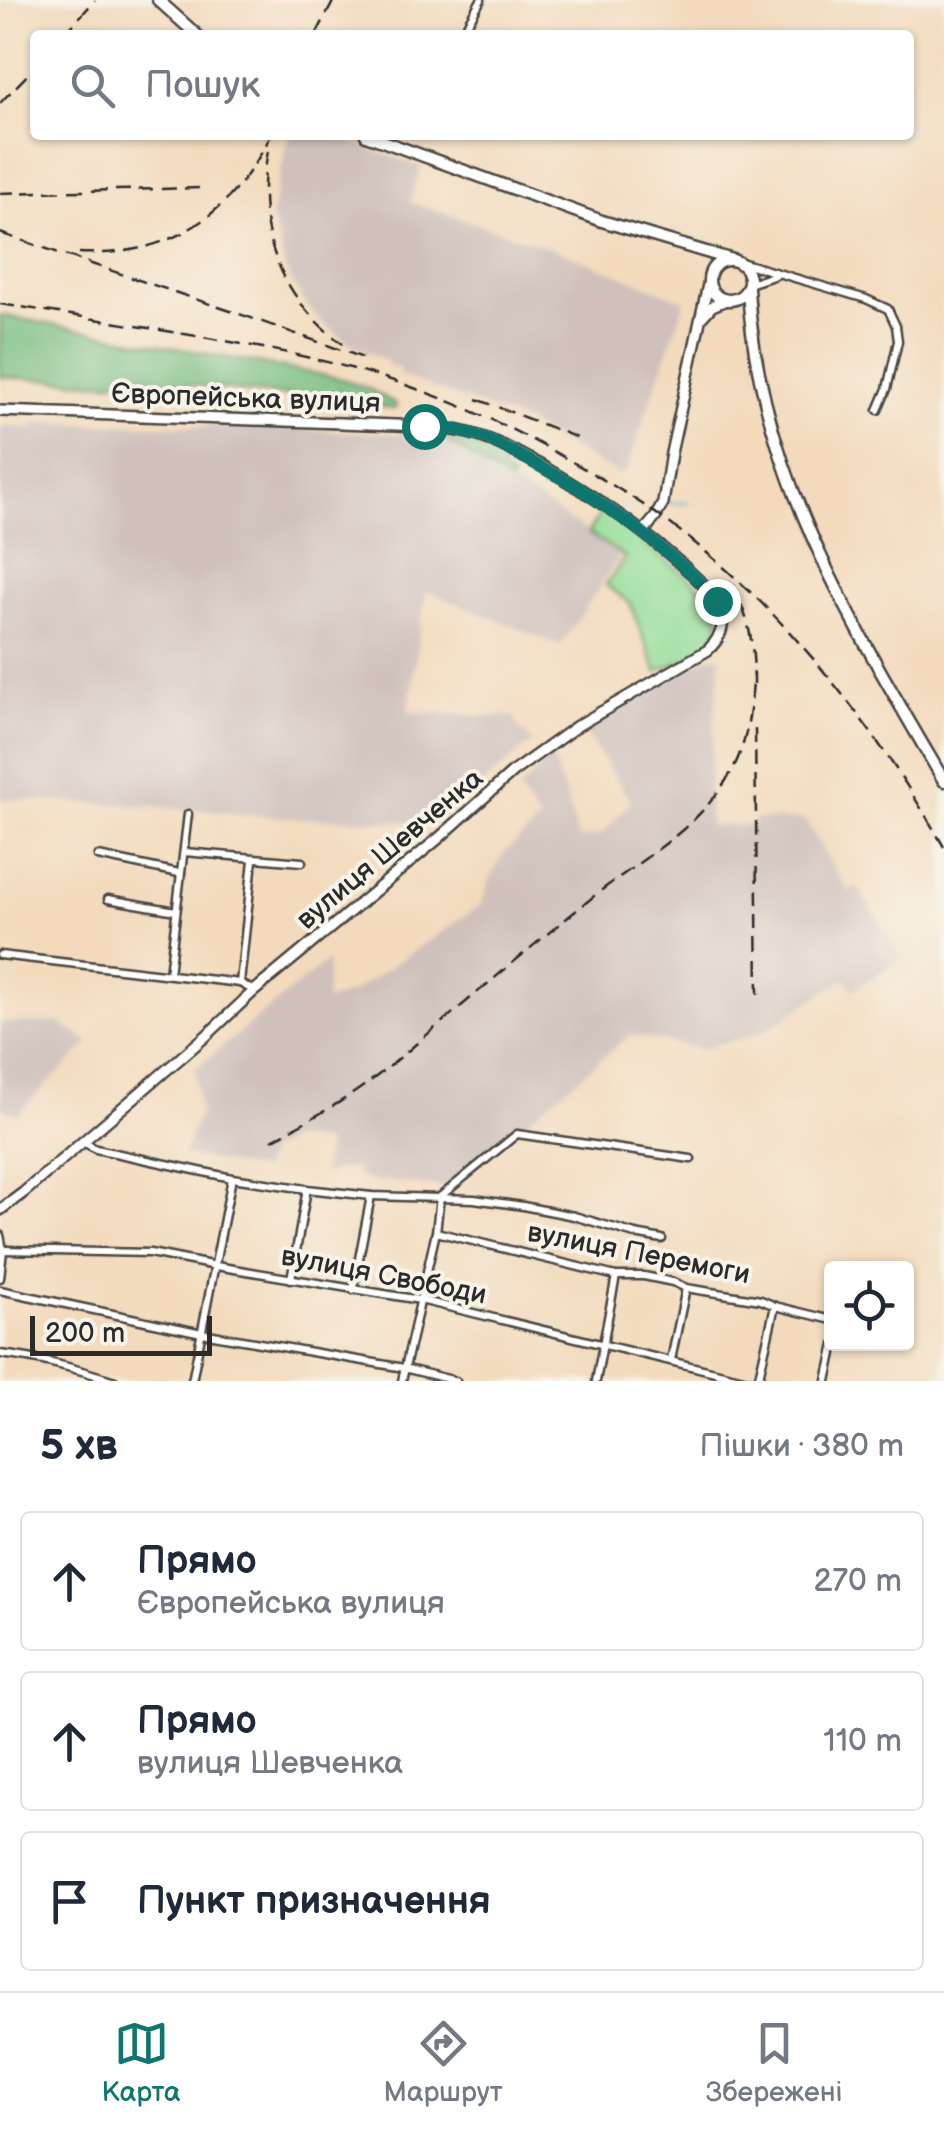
<!DOCTYPE html>
<html lang="uk">
<head>
<meta charset="utf-8">
<style>
  :root { --surface:#fff; --page:#f6f6f7; --text:#1f2937; --muted:#747a83; --line:#e0e1e3; --accent:#0f766e }
  body { margin:0; font-family:"Balsamiq Sans",sans-serif; background:var(--page); color:var(--text) }
  .controls { position:absolute; right:30px; bottom:30px; display:grid; overflow:hidden; border-radius:10px; box-shadow:0 2px 8px #0004 }
  .controls button { width:90px; height:90px; display:grid; place-items:center; padding:0; border:0; border-bottom:2px solid var(--line); background:var(--surface); color:var(--text); font:50px sans-serif }
  .scale { position:absolute; left:30px; bottom:25px; width:182px; box-sizing:border-box; padding-left:10px; border:5px solid #2b2b2b; border-top:0; font-size:28px; line-height:35px; white-space:nowrap; color:#2b2b2b; -webkit-text-stroke:8px #f7f3e8; paint-order:stroke }
  .stop { position:absolute; width:30px; height:30px; margin:-22px; border:8px solid #0f766e; border-radius:50%; background:#fff }
  .stop.end { background:#0f766e; border-color:#fff; box-shadow:0 2px 10px #0008 }
  .list { margin:0; padding:0; list-style:none }
  h2 { display:flex; justify-content:space-between; align-items:center; height:130px; margin:0; padding:0 40px; font-size:42px }
  h2 small { font-size:32px; font-weight:400; color:var(--muted) }
  .list li { display:grid; grid-template-columns:65px 1fr auto; gap:30px; align-items:center; box-sizing:border-box; height:140px; margin:0 20px 20px; padding:0 20px; border:2px solid var(--line); border-radius:10px }
  .list b { display:block; font-size:38px; white-space:nowrap }
  .list p { margin:0; font-size:32px; white-space:nowrap; color:var(--muted) }
  .list em { font-size:32px; font-style:normal; color:var(--muted) }
  .icon { flex:none; width:55px; height:55px; fill:none; stroke:currentColor; stroke-width:2; stroke-linecap:round; stroke-linejoin:round }
  .map { position:relative; flex:none; width:944px; height:1381px; overflow:hidden }
  .search { position:absolute; background:var(--surface); box-shadow:0 2px 8px #0004; left:30px; right:30px; top:30px; height:110px; display:flex; align-items:center; gap:25px; box-sizing:border-box; padding:0 35px; border-radius:10px; color:var(--muted); font-size:38px }
  .sheet { height:610px; background:var(--surface) }
  nav { display:flex; justify-content:space-around; align-items:center; box-sizing:border-box; height:140px; border-top:2px solid var(--line); background:var(--surface); font-size:28px; color:var(--muted) }
  nav a { display:grid; justify-items:center; gap:5px }
  nav .on { color:var(--accent) }
  .map>svg:first-child { display:block }
  .industrial { fill:#cfc0bb }
  .green { fill:#95de99; stroke:#608462; stroke-width:2.5 }
  .forest { fill:#78bd81; stroke:#527456; stroke-width:2.5 }
  .lines { fill:none; stroke-linecap:round; stroke-linejoin:round }
  .stream { stroke:#5bacd5; stroke-width:2.5 }
  .minor-casing { stroke:#494541; stroke-width:11 }
  .secondary-casing { stroke:#494541; stroke-width:14 }
  .trunk-casing { stroke:#494541; stroke-width:15 }
  .minor { stroke:#fff; stroke-width:6 }
  .secondary { stroke:#fff; stroke-width:9 }
  .trunk { stroke:#fff; stroke-width:10 }
  .rail { stroke:#2b2b2b; stroke-width:2.5; stroke-dasharray:15 8; stroke-linecap:butt }
  .route { stroke:#0f766e; stroke-width:12 }
  .labels { text-anchor:middle; stroke-width:8; stroke-linejoin:round; paint-order:stroke }
  .street-label { font-size:28px; fill:#2b2b2b; stroke:#f7f3e8 }
</style>
</head>
<body>
<div class="map">
<svg width="944" height="1381" viewBox="0 0 944 1381">
  <rect width="100%" height="100%" fill="#f7f3e8"/>
  <filter id="ink" filterUnits="userSpaceOnUse"><feTurbulence type="fractalNoise" baseFrequency=".01" numOctaves="2"/><feDisplacementMap in="SourceGraphic" scale="20" xChannelSelector="R" yChannelSelector="G"/><feConvolveMatrix kernelMatrix="1 2 1 2 8 2 1 2 1" color-interpolation-filters="sRGB"/></filter>
  <filter id="wash" filterUnits="userSpaceOnUse"><feTurbulence type="fractalNoise" baseFrequency=".0048" numOctaves="4" result="noise"/><feDisplacementMap in="SourceGraphic" scale="40" xChannelSelector="R" yChannelSelector="G"/><feGaussianBlur stdDeviation="2.25" result="paint"/><feColorMatrix in="noise" values="0 0 0 0 0 0 0 0 0 0 0 0 0 0 0 0 0 1.4 0 .05"/><feComposite in="paint" operator="in"/></filter>
  <g filter="url(#wash)">
    <rect width="100%" height="100%" fill="#f3dabc"/>
    <!-- industrial -->
    <g class="industrial">
      <path d="M289,135h42l90,32 -11,35 147,48 128,51 -59,171h-3l-3,3 -93,-52 -128,-48 2,-5 -14,-6 1,-3 -36,-16 -31,-23 -20,-25 -16,-29 -14,-54z"/>
      <path d="M33,423l220,4 179,9 14,4 175,114 -60,92 -135,-55 -18,121 107,5 1,7 16,18 -96,81 -158,-6 -129,-11 -149,-7v-373l32,2z"/>
      <path d="M711,656l10,1 -12,131 1,38 43,-1 1,-6 51,1 43,71 9,-5 45,72 -49,32 -8,-11 -81,52 -11,4 -52,14 -71,-14 -184,153 -64,-8 -1,3 -24,-6v-8h-13l-22,5 5,-30 -10,-3 -23,-2 -25,11 -6,20 -80,-15 17,-44 -6,-41 134,-110 -2,41 27,-9 128,-87 9,-26 13,-25 37,-33 -21,-30 33,-36 27,84 23,-5 29,-32 -46,-70 97,-61z"/>
      <path d="M58,1022l32,20 -73,72 -17,-7v-84z"/>
    </g>
    <!-- green -->
    <path class="green" d="M605,511c17,13 33,26 49,40 20,16 78,51 63,83 -10,19 -42,29 -60,38l-27,-69 -24,-18 19,-28 -37,-24 13,-21z"/>
    <!-- forest -->
    <g class="forest">
      <path d="M0,315l343,64 26,10 27,15v3l-3,2 -36,-8 -113,-9 -108,-15 -30,6 -106,-6z"/>
      <path d="M449,434l38,9 22,11 1,3 -9,13 12,8 -3,5 -64,-43v-5z"/>
    </g>
    <g class="lines">
      <!-- stream -->
      <path class="stream" d="M665,503h24"/>
    </g>
  </g>
  <g filter="url(#ink)">
    <g class="lines">
      <!-- minor casing -->
      <g class="minor-casing">
        <g id="minor">
          <path d="M461,35l20,-35"/>
          <path d="M737,261l129,38 22,10 8,17 2,15 -11,48 -9,21"/>
          <path d="M749,284l27,-9"/>
          <path d="M184,852l118,10"/>
          <path d="M98,856l81,17"/>
          <path d="M108,899l68,12"/>
          <path d="M0,955l240,28 14,8"/>
          <path d="M169,974l19,-160"/>
          <path d="M240,983l13,-123"/>
          <path d="M83,1142l13,7 136,29 75,11 64,7 103,3 49,7 51,10 61,18 27,5"/>
          <path d="M441,1196l76,-62 174,25"/>
          <path d="M436,1232l180,44h28l29,6 13,6 75,12 14,6 57,14"/>
          <path d="M0,1235l3,15 -3,28"/>
          <path d="M3,1250l147,3 66,13 204,34 332,81"/>
          <path d="M291,1279l16,-90"/>
          <path d="M0,1290l202,43 202,35 52,13"/>
          <path d="M353,1290l18,-94"/>
          <path d="M0,1354c39,4 77,15 115,27"/>
          <path d="M671,1360l15,-72"/>
          <path d="M192,1381l40,-203"/>
          <path d="M402,1381l34,-149 4,-35"/>
          <path d="M596,1381l20,-105"/>
          <path d="M758,1381l17,-75"/>
          <path d="M827,1381l8,-37"/>
        </g>
      </g>
      <!-- secondary casing -->
      <g class="secondary-casing">
        <g id="secondary">
          <path d="M702,317l10,-11 14,-6"/>
          <path d="M0,411l396,14c26,1 52,2 76,9 25,7 47,20 70,32 60,34 116,74 165,122 18,23 23,41 1,62l-131,76 -63,45 -75,67 -185,153 -48,45 -183,157 -23,17"/>
          <path d="M643,532l12,-14 8,-15 8,-50 38,-173"/>
        </g>
      </g>
      <!-- trunk casing -->
      <g class="trunk-casing">
        <g id="trunk">
          <path d="M158,0l39,35"/>
          <path d="M366,135l236,86 131,39"/>
          <circle cx="729" cy="280" r="20"/>
          <path d="M748,288c9,182 107,340 196,493"/>
        </g>
      </g>
      <!-- minor -->
      <use href="#minor" class="minor"/>
      <!-- secondary -->
      <use href="#secondary" class="secondary"/>
      <!-- trunk -->
      <use href="#trunk" class="trunk"/>
      <!-- rail -->
      <g class="rail">
        <path d="M64,35l31,-35"/>
        <path d="M316,35l18,-35"/>
        <path d="M0,103l35,-36"/>
        <path d="M268,151c-15,76 12,148 75,193"/>
        <path d="M0,193l199,-5"/>
        <path d="M0,233l257,87 112,40"/>
        <path d="M79,253c93,4 151,-37 192,-118"/>
        <path d="M0,304c50,7 99,16 149,24 77,13 154,25 229,48 65,20 128,48 187,82 33,18 65,37 96,59 119,86 211,204 283,330"/>
        <path d="M477,399l106,41"/>
        <path d="M731,584c19,32 23,63 23,100"/>
        <path d="M755,729l3,265"/>
        <path d="M272,1140c28,-16 59,-31 86,-50 29,-20 55,-44 83,-67 49,-41 97,-82 147,-122 47,-39 103,-66 137,-119 23,-33 25,-70 29,-109"/>
      </g>
    </g>
  </g>
  <g class="lines" filter="url(#ink)">
    <!-- route -->
    <path class="route" d="M424,426l33,4 32,9 87,47 66,46 50,42 25,27"/>
  </g>
  <g class="labels">
    <!-- street labels -->
    <g class="street-label">
      <text transform="translate(246 397) rotate(2)" y="10">Європейська вулиця</text>
      <text transform="translate(389 848) rotate(-40)" y="10">вулиця Шевченка</text>
      <text transform="translate(639 1252) rotate(11)" y="10">вулиця Перемоги</text>
      <text transform="translate(384 1274) rotate(11)" y="10">вулиця Свободи</text>
    </g>
  </g>
</svg>
<div class="controls">
<button><svg class="icon" aria-label="locate" viewBox="0 0 24 24"><circle cx="12" cy="12" r="6"/><path d="M12 2v4M12 18v4M2 12h4M18 12h4"/></svg></button>
</div>
<div class="scale">200 m</div>
<div class="stop" style="left:424px;top:426px"></div>
<div class="stop end" style="left:717px;top:601px"></div>
<div class="search"><svg class="icon" aria-label="search" viewBox="0 0 24 24"><circle cx="10" cy="10" r="6"/><path d="M15 15l6 6"/></svg>Пошук</div>
</div>
<section class="sheet">
<h2>5 хв<small>Пішки · 380 m</small></h2>
<ul class="list">
<li><svg class="icon" aria-label="ahead" viewBox="0 0 24 24"><path d="M12 20V5M6 11l6-6 6 6"/></svg><div><b>Прямо</b><p>Європейська вулиця</p></div><em>270 m</em></li>
<li><svg class="icon" aria-label="ahead" viewBox="0 0 24 24"><path d="M12 20V5M6 11l6-6 6 6"/></svg><div><b>Прямо</b><p>вулиця Шевченка</p></div><em>110 m</em></li>
<li><svg class="icon" aria-label="arrive" viewBox="0 0 24 24"><path d="M6 21V4h12l-3 4 3 4H6"/></svg><div><b>Пункт призначення</b></div></li>
</ul>
</section>
<nav>
<a class="on"><svg class="icon" aria-label="map" viewBox="0 0 24 24"><path d="M3 6l6-2 6 2 6-2v14l-6 2-6-2-6 2zM9 4v14M15 6v14"/></svg>Карта</a>
<a><svg class="icon" aria-label="directions" viewBox="0 0 24 24"><path d="M12 3l9 9-9 9-9-9zM9 14v-3h6M13 9l2 2-2 2"/></svg>Маршрут</a>
<a><svg class="icon" aria-label="saved" viewBox="0 0 24 24"><path d="M7 4h10v16l-5-4-5 4z"/></svg>Збережені</a>
</nav>
</body>
</html>
